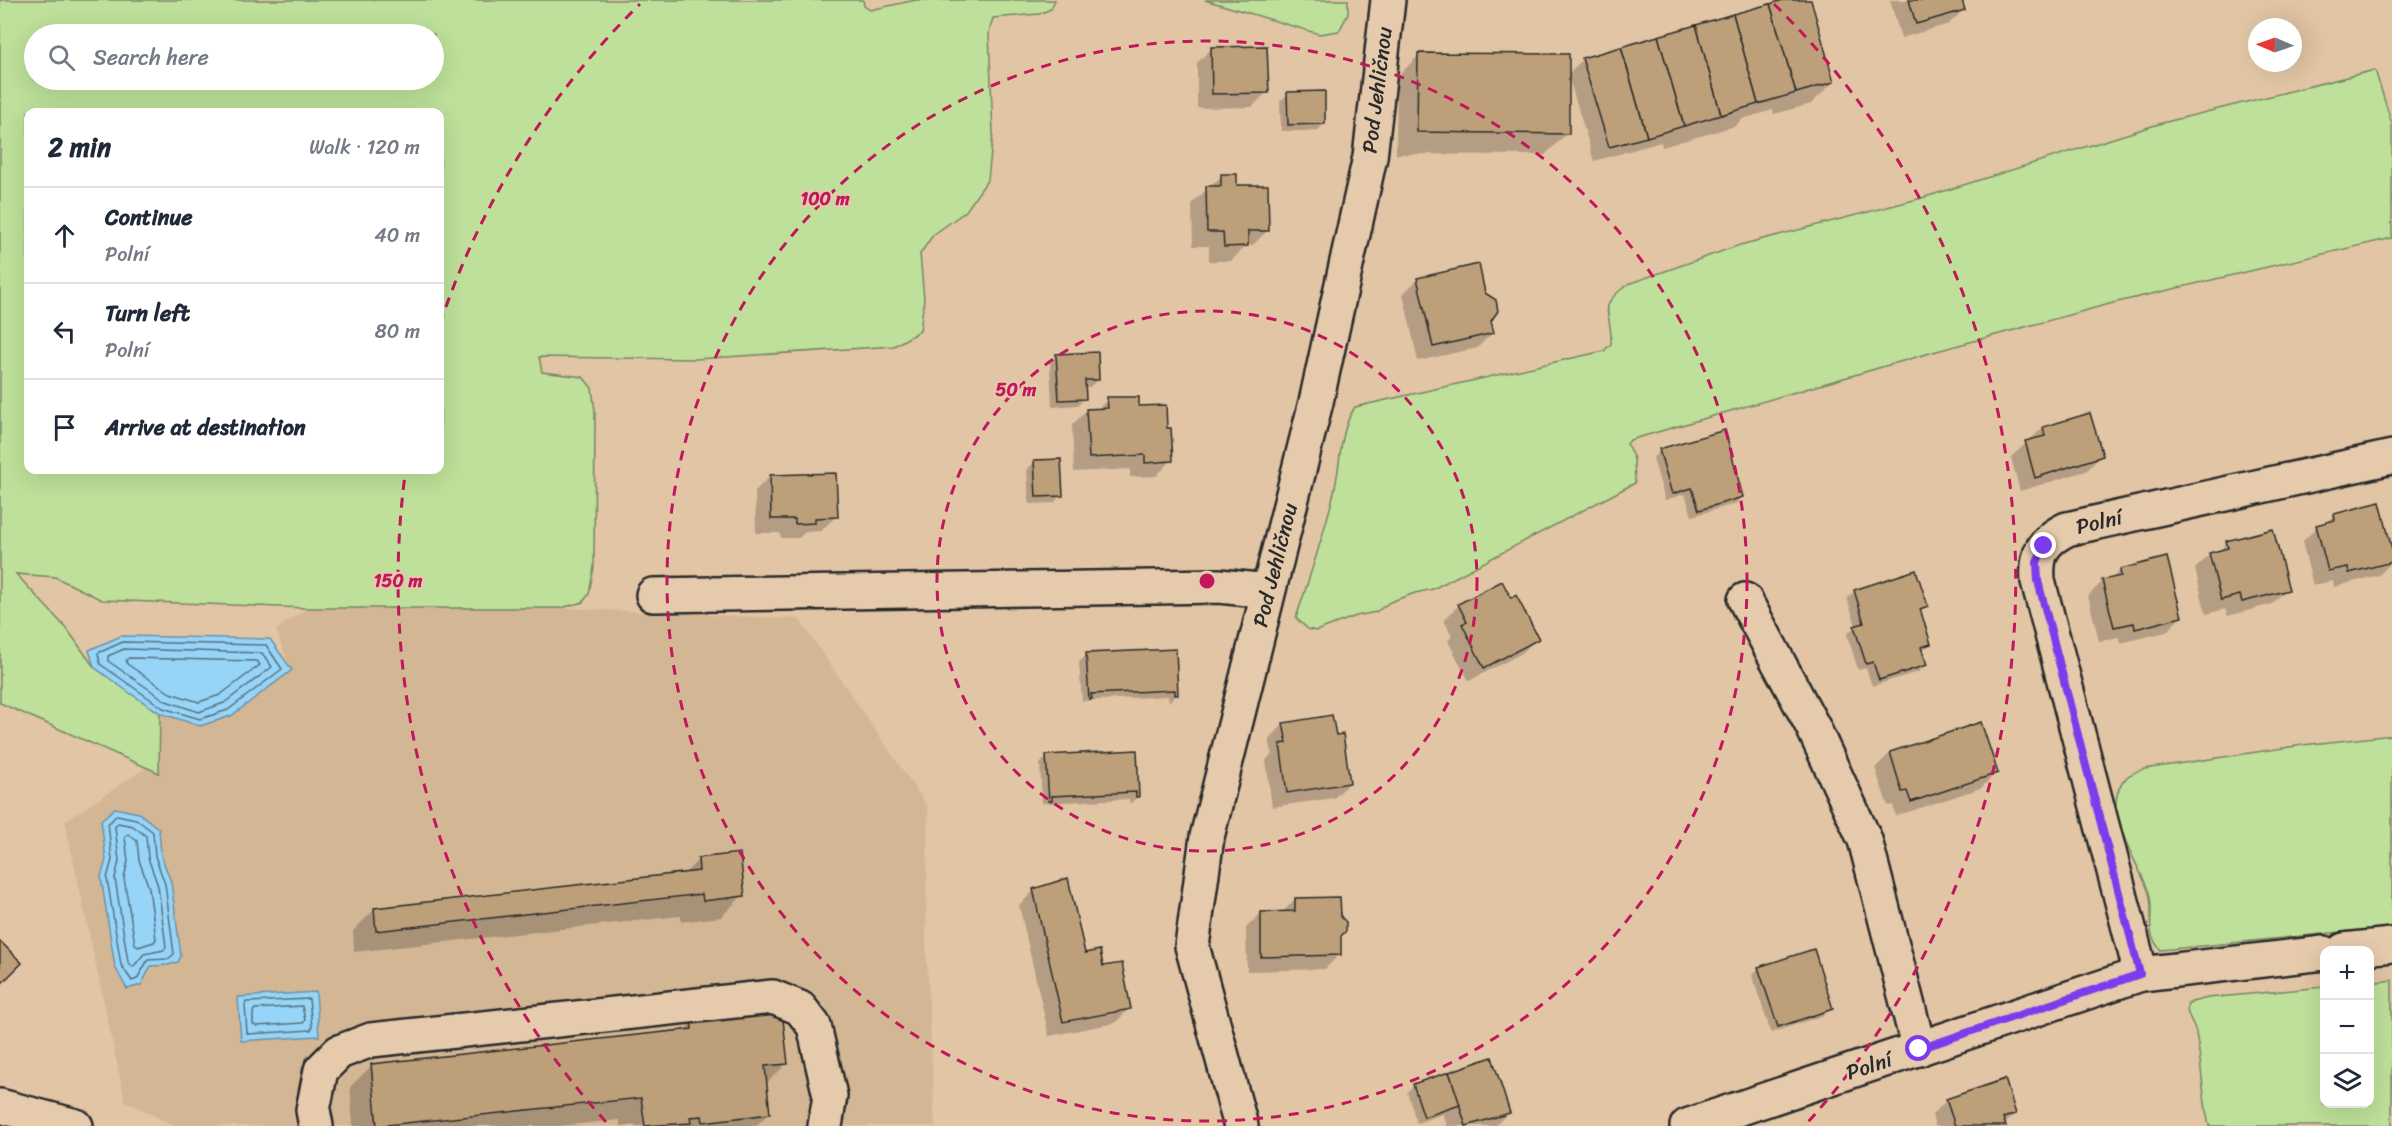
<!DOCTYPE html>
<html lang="en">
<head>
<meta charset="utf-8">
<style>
  :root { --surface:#fff; --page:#f6f6f7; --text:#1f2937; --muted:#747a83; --line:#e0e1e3 }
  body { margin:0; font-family:Sriracha,sans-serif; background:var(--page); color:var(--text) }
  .controls { position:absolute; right:18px; bottom:18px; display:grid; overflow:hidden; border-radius:12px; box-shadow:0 6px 24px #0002 }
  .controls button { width:54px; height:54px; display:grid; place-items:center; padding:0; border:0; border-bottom:2px solid var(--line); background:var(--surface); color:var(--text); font:30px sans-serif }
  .compass { position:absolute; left:2248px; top:18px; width:54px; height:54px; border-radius:50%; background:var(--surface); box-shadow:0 6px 24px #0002; rotate:272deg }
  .stop { position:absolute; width:18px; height:18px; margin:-14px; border:4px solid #7c3aed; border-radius:50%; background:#fff }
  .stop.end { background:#7c3aed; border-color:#fff; box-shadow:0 2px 6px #0008 }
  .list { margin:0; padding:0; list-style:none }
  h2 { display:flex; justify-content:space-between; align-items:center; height:78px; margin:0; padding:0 24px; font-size:26px }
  h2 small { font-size:20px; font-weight:400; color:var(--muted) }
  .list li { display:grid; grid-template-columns:39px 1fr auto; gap:18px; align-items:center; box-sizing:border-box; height:96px; padding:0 24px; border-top:2px solid var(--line) }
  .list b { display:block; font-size:22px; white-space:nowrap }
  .list p { margin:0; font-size:20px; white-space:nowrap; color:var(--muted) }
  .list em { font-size:20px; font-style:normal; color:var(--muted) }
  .icon { flex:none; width:33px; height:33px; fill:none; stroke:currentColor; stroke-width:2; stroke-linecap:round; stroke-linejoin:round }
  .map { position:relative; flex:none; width:2392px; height:1126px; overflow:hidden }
  .search { position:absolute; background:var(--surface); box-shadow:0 6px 24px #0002; left:24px; top:24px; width:420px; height:66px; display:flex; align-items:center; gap:15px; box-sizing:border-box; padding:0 21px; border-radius:33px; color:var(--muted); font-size:22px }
  .panel { position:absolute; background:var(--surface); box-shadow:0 6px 24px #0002; left:24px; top:108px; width:420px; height:366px; border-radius:12px }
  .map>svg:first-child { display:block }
  .built { fill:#d3b795 }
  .green { fill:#bee09a; stroke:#748662; stroke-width:1.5; fill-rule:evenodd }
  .water { fill:#96d5f8; stroke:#6b91a6; stroke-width:1.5 }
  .shadow { fill:#0003 }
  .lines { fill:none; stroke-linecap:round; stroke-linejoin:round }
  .shore { stroke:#566f7d; stroke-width:1.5 }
  .building { fill:#bda079; stroke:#2b2b2b; stroke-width:1.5 }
  .minor-casing { stroke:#2b2b2b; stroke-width:38 }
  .minor { stroke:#e5caac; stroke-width:33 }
  .route { stroke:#7c3aed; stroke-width:8 }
  .ring { fill:none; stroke:#c2185b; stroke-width:3; stroke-dasharray:10 8 }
  .labels { text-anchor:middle; stroke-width:4.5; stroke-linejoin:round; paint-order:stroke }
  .street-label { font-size:21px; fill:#2b2b2b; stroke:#e5caac }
  .centre { fill:#c2185b; stroke:#e5caac; stroke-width:3 }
  .ring-label { font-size:18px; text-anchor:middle; font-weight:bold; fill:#c2185b; stroke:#e5caac; stroke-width:4.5; stroke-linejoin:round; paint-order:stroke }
</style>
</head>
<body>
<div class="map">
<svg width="2392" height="1126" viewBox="0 0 2392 1126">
  <rect width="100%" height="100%" fill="#e1c5a4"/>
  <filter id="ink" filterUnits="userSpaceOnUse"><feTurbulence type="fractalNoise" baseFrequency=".0167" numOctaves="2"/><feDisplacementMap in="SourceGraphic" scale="12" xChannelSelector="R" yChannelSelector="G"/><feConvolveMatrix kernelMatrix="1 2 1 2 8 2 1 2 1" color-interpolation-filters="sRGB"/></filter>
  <g filter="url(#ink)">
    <!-- built -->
    <path class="built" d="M307,608h254l238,11 129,188 -2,134 9,185h-760l-50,-25 -60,-280 82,-54 12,5 1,-59 40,13 91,-55 -15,-41z"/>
    <!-- green -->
    <g class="green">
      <path d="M0,0h863l1,6 6,4 46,-10h139l-4,9 -12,5 -46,4 -4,14 4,102 -5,45 -22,32 -33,24 -13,19 4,45 -4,32 -26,15 -198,13 -157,-2 3,15 41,5 9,11 3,23 -1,156 -5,27 -6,8 -22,6h-254l-205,-8 -47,-23 -39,-3 51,55 27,38 66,46 -1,60 -159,-70zM34,34h400v46h-400zM28,112h412v358h-412z"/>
      <path d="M1205,0h143v14l-9,17 -20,3z"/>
      <path d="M2375,70l17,54v114l-279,65 -176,48 -307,89 -3,4 7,15 1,24 -202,106 -18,4 -25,9 -14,10 -20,4 -40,15 -8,-2 -12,-11c14,-42 28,-83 38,-126 7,-28 5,-61 21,-85l249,-56 7,-7c2,-34 -17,-35 17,-60l112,-39 182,-47 240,-75z"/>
      <path d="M2392,735v192l-231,23c-19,-21 -5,-33 -12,-57 -10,-32 -53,-86 -22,-116 4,-4 11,-6 17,-8l159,-24z"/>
      <path d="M2392,980v146h-183c-7,-31 -7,-62 -13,-93 -2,-12 -12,-19 -8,-30l20,-5 116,-11v117h46v-121z"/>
    </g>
    <!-- water -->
    <g class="water">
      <path d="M121,636l149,3 22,31 -61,46 -31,10 -40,-13 -29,-19 -37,-27 -5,-17z"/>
      <path d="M115,808l24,5 20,16 2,26 10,27 10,74 -3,6 -10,3 -17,1 -10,19 -14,4 -12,-22 -14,-90 5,-17 -5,-40z"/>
      <path d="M316,992l3,44 -78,5 -3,-44z"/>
    </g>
    <!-- shadow -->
    <g class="shadow">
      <path d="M1788,0h21l24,82 -22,22 -37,10 -1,-4 -31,9 -7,7 -73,21 -1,-5 -67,19 -26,-86 -1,58 -22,22 -149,-1 1,-77 22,-22 149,19 15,-15z"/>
      <path d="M1890,0h71l3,9 -15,15 -48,14z"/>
      <path d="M1212,48l55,44 -15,15 -55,1v-45z"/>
      <path d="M1288,94l36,30 -7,7h-36l-1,-30z"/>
      <path d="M1222,176l14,11 32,43 -15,15h-6l-16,16h-22v-15h-16l-1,-43z"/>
      <path d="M1418,279l66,15 8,39 -15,15 -59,13 -15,-67z"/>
      <path d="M1057,355l41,24 -8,8h-6l1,11 -7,7 -26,2 -2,-45z"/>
      <path d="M1108,399l30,8 28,22 5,32 -15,15 -26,1v-8l-56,3 -2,-47 15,-15h10z"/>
      <path d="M2043,428l58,28 -15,15 -66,20 -9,-34z"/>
      <path d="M1660,450l82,47 -7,7 -43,12 -7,-22 -20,6 -12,-42z"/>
      <path d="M1035,462l26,33 -7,8 -25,1 -2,-35z"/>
      <path d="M770,476l66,40 -15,15 -16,1 -6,6h-18l-1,-5h-24l-1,-42z"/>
      <path d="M2335,515l57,40v7l-13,13 -45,12 -1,-6 -20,4 -11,-43 15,-15 8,-2z"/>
      <path d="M2227,543l60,46 -15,15 -44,12 -3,-7 -19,5 -11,-45 14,-14 9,-3z"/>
      <path d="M2121,570l60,47 -15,15 -46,11 -1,-6 -20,4 -11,-45 15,-15 8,-2z"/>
      <path d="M1855,591l71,15 -6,6 9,32 -7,7 3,14 -7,7 -46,14 -6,-18 -8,2 -11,-36 9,-8 -9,-28z"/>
      <path d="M1459,605l78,33 -15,15 -53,28 -21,-40 4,-5 -8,-16z"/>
      <path d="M1174,650l3,44 -8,8 -1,-6 -86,5 -3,-39 8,-7z"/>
      <path d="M1284,724l65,59 -15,15 -62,9 -6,-47 6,-6 -3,-15z"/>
      <path d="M1135,752l3,44 -8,8 -1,-5 -87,4 -2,-39 7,-7z"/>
      <path d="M1890,753l106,20 -15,15 -85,28 -3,-11 -5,1 -13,-38z"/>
      <path d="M699,859l44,36 -22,22 -40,5v-6l-327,36 -1,-21 22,-22 308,-34z"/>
      <path d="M1034,891l50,64 17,13 29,40 -15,15 -66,13 -30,-131z"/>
      <path d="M1295,899l45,37v18l-15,15 -78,2 -1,-43 15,-15h21z"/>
      <path d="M1759,968l72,40 -7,7 -53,18 -19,-58z"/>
      <path d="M692,1023l95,40 -21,21 3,29 -13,13h-136v-6l-61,6h-206l-3,-39 22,-22 311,-34z"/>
      <path d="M1414,1085l94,28 -13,13h-48l-4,-12 -26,9 -10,-31z"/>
      <path d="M1947,1100l67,13 -10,13h-69l-3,-11z"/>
    </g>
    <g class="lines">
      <!-- shore -->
      <g class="shore">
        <path d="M123,642l143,3 16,24 -54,41 -28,9 -37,-11 -63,-44 -2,-11z"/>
        <path d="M124,649l138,4 10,14 -48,36 -25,9 -33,-11 -58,-40v-5z"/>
        <path d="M129,658l128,3 3,4 -40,30 -21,7 -29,-9 -43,-29 -1,-4z"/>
        <path d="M117,815l19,4 17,13 2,24 10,28 9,70 -6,5 -20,1 -11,19 -5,2 -11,-16 -14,-87 5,-18 -4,-36z"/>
        <path d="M118,823l15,3 13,10 2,22 10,28 8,61 -2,3 -20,4 -11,13 -5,-5 -13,-84 4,-17 -4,-34z"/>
        <path d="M128,834l9,7 2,19 10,28 7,51 -2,3 -16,5 -3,-3 -11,-66 4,-17 -3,-24z"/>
        <path d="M309,999l3,28 -1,3 -62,4 -2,-1 -2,-28 1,-3z"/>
        <path d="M302,1006l3,14 -2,3 -47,3 -3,-2v-12l2,-3z"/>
      </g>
    </g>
    <!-- building -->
    <g class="building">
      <path d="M1783,0h28l23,82 -38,11 -26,-89z"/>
      <path d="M1909,0h53l3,10 -49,14z"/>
      <path d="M1770,4l26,89 -38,11 -25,-90z"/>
      <path d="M1733,14l25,90 -37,11 -25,-90z"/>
      <path d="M1696,25l25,90 -37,11 -26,-90z"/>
      <path d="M1658,36l26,90 -37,11 -26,-90z"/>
      <path d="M1267,46l2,47 -57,1 -1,-47z"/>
      <path d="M1621,47l26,90 -38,10 -27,-89z"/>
      <path d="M1418,53l151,1v80l-152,-2z"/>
      <path d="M1325,91v33l-37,1 -1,-33z"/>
      <path d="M1221,174h16v11h31l1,46h-21v15l-24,1 -1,-15h-16l-1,-46h15z"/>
      <path d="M1479,264l6,29 11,7 2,11 -7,10 3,12 -61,14 -16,-69z"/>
      <path d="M1098,352l1,28h-14l1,19 -27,1 -3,-46z"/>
      <path d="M1107,397h32v9l27,-1 1,23h4l2,33 -28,2v-8l-56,3 -3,-49 22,-1z"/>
      <path d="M2090,413l13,43 -68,22 -10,-37 20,-5 -2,-9z"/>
      <path d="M1725,430l18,67 -44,13 -7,-22 -20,6 -13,-45z"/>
      <path d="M1061,459l2,37 -27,1 -2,-37z"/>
      <path d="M836,473l2,44 -23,1v5l-20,1v-5h-24l-1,-44z"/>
      <path d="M2380,502l12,47v13l-43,11 -1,-6 -20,4 -12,-46 19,-5 -1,-6z"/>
      <path d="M2273,529l16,61 -47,12 -2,-7 -19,5 -12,-47 19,-5 -2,-7z"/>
      <path d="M2167,557l15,60 -47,12 -1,-6 -20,4 -12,-47 19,-4 -1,-7z"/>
      <path d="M1916,570l12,36 -8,3 11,35 -10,3 6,18 -48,15 -6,-18 -7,2 -12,-38 10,-3 -10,-33z"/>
      <path d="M1502,581l9,17 5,-3 23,44 -55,29 -22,-44 5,-2 -9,-18z"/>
      <path d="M1176,649l2,46h-3v-5l-84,4 1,5h-3l-3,-46z"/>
      <path d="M1332,715l4,20 7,-1 7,49 -63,10 -7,-49 7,-1 -4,-20z"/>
      <path d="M1981,722l17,51 -87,29 -4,-11 -5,1 -12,-40z"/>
      <path d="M1137,750l2,47h-3v-5l-84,4v5h-3l-3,-46z"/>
      <path d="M740,853l5,43 -42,5 -1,-7 -326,37 -2,-23 325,-37 -1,-13z"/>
      <path d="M1068,878l17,75 15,-3 3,16 19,-3 9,46 -68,13 -30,-133z"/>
      <path d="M1340,897l1,20 5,5v9l-5,5v19l-80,2v-45l34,-1v-13z"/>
      <path d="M0,941l22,22 -22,22z"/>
      <path d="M1814,949l19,60 -55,18 -20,-60z"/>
      <path d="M782,1011l6,53 -23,2 5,48 -67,8 -1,-6 -12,1 1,6 -46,3 -4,-28 -264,28 -6,-62 321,-35 -1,-8z"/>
      <path d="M1492,1057l18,56 -44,13 -17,-54z"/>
      <path d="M1449,1072l11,33 -36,12 -11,-33z"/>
      <path d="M2005,1079l11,35 -13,4 3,8h-51l-9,-27z"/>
    </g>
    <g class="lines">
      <!-- minor casing -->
      <g class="minor-casing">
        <g id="minor">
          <path d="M653,595l566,-9 49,5"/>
          <path d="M1745,600l68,127 52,113 54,209"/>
          <path d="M2344,950l48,-5"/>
          <path d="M2141,974l183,-21"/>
          <path d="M0,1106l76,20"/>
          <path d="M316,1126l-3,-16 8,-40 18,-18 32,-12 402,-43 27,11 14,18 16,70 -5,30"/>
          <path d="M1241,1126l-49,-180 15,-109 109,-435 54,-245 18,-157"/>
          <path d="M1687,1126l454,-152 -103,-393c-2,-27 4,-40 29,-52l325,-72"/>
        </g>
      </g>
      <!-- minor -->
      <use href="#minor" class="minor"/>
    </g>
  </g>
  <g class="lines" filter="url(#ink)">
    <!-- route -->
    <path class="route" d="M1919,1049l221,-75 -102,-393 -1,-19 7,-16"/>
  </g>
  <!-- distance rings -->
  <g class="ring">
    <circle cx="1207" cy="581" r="270"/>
    <circle cx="1207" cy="581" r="540"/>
    <path d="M606 1122A809 809 0 0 1 405 475M440 324A809 809 0 0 1 640 4M1774 4A809 809 0 0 1 1808 1122"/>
  </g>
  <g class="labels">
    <!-- street labels -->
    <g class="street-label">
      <text transform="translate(1377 90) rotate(-83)" y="7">Pod Jehličnou</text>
      <text transform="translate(2099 522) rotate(-13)" y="7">Polní</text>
      <text transform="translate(1275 565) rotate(-76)" y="7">Pod Jehličnou</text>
      <text transform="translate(1869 1066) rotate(-18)" y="7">Polní</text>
    </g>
  </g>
  <circle cx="1207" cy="581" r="9" class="centre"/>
  <g class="ring-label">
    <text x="825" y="205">100 m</text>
    <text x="1016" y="396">50 m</text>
    <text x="398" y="587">150 m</text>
  </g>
</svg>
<div class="controls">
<button>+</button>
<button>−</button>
<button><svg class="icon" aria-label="layers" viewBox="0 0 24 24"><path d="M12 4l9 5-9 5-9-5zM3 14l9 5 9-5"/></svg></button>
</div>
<svg class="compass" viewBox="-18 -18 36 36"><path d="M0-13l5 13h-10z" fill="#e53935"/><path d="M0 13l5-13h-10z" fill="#747a83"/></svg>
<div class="stop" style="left:1919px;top:1049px"></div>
<div class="stop end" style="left:2044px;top:546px"></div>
<div class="search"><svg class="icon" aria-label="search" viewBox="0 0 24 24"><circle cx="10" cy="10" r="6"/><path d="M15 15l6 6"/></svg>Search here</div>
<section class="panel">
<h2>2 min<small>Walk · 120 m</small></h2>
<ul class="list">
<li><svg class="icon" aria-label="ahead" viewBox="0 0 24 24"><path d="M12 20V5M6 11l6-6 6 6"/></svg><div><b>Continue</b><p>Polní</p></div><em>40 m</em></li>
<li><svg class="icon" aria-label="left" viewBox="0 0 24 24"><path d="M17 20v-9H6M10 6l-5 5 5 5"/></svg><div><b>Turn left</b><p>Polní</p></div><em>80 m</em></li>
<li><svg class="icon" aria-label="arrive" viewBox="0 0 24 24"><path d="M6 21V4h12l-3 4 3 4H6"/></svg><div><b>Arrive at destination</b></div></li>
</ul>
</section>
</div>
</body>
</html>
